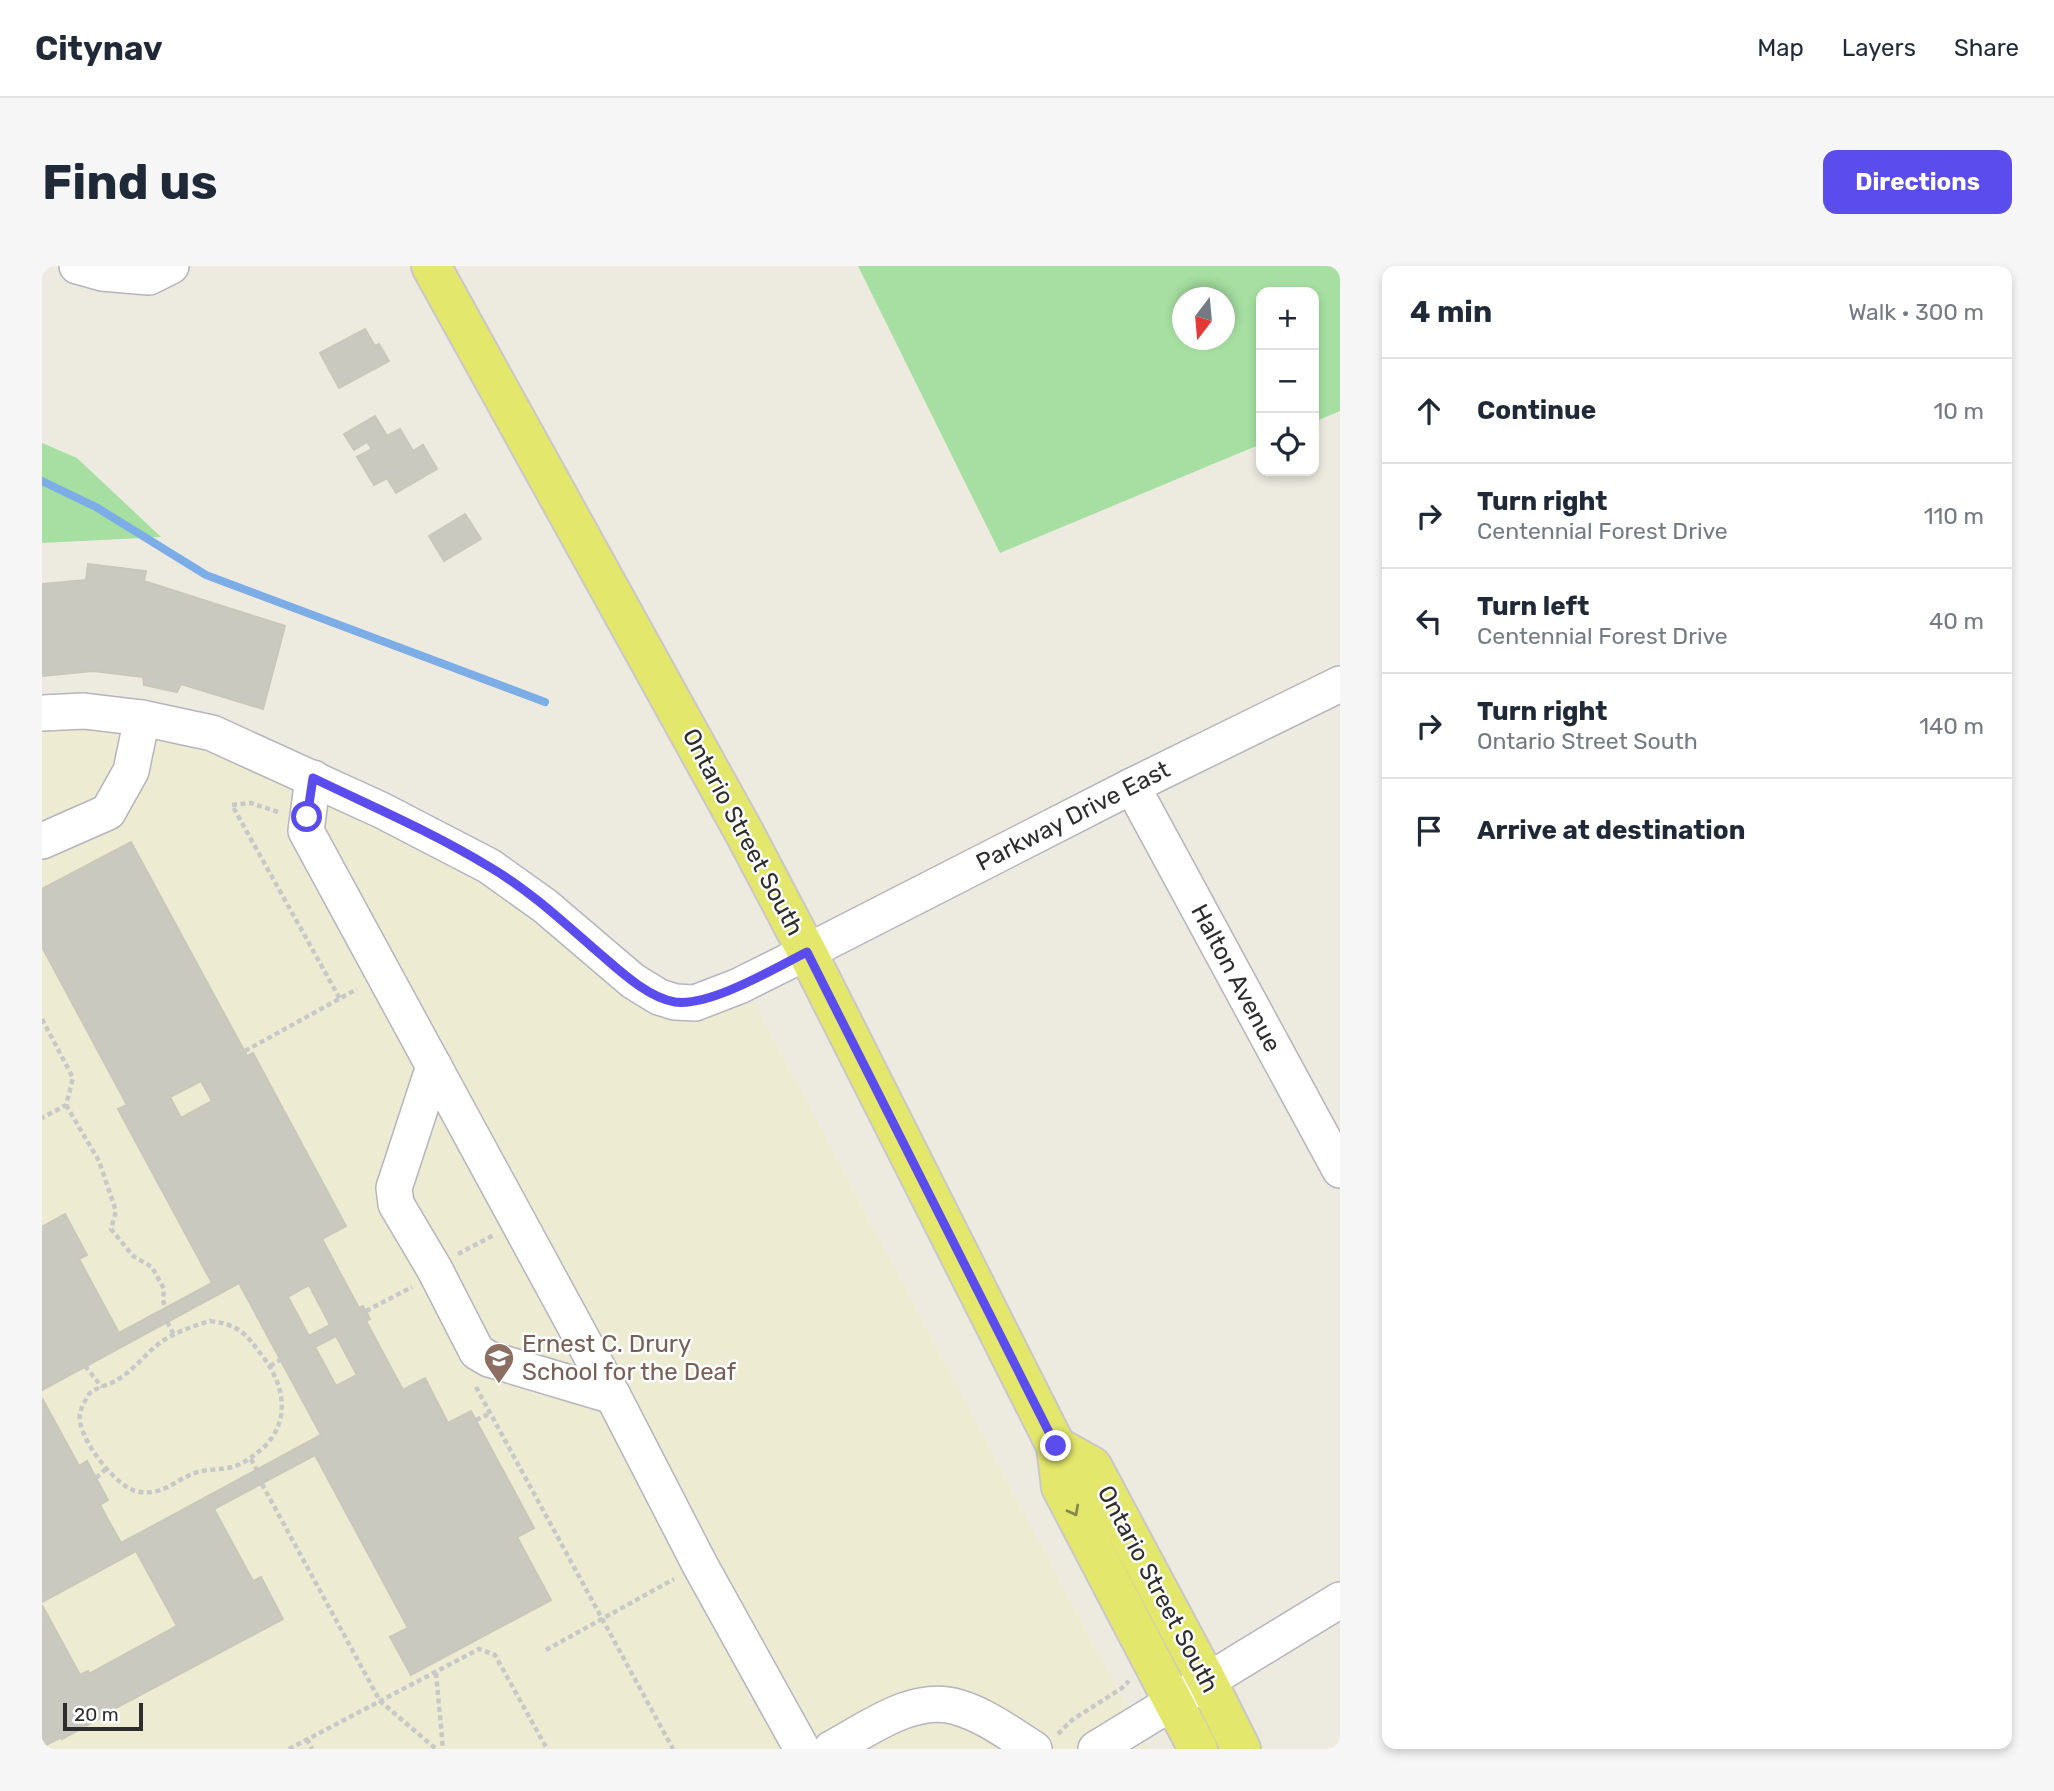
<!DOCTYPE html>
<html lang="en">
<head>
<meta charset="utf-8">
<style>
  :root { --surface:#fff; --page:#f6f6f7; --text:#1f2937; --muted:#747a83; --line:#e0e1e3; --accent:#5b4ded }
  body { margin:0; font-family:Rubik,sans-serif; background:var(--page); color:var(--text) }
  .controls { position:absolute; right:21px; top:21px; display:grid; overflow:hidden; border-radius:14px; box-shadow:0 4px 10px #0003 }
  .controls button { width:63px; height:63px; display:grid; place-items:center; padding:0; border:0; border-bottom:2px solid var(--line); background:var(--surface); color:var(--text); font:35px sans-serif }
  .compass { position:absolute; left:1130px; top:21px; width:63px; height:63px; border-radius:50%; background:var(--surface); box-shadow:0 4px 10px #0003; rotate:196deg }
  .scale { position:absolute; left:21px; bottom:18px; width:80px; box-sizing:border-box; padding-left:7px; border:4px solid #2d2d2d; border-top:0; font-size:19px; line-height:24px; white-space:nowrap; color:#2d2d2d; -webkit-text-stroke:5px #fff; paint-order:stroke }
  .stop { position:absolute; width:21px; height:21px; margin:-16px; border:5px solid #5b4ded; border-radius:50%; background:#fff }
  .stop.end { background:#5b4ded; border-color:#fff; box-shadow:0 2px 7px #0008 }
  .list { margin:0; padding:0; list-style:none }
  h2 { display:flex; justify-content:space-between; align-items:center; height:91px; margin:0; padding:0 28px; font-size:30px }
  h2 small { font-size:23px; font-weight:400; color:var(--muted) }
  .list li { display:grid; grid-template-columns:46px 1fr auto; gap:21px; align-items:center; box-sizing:border-box; height:105px; padding:0 28px; border-top:2px solid var(--line) }
  .list b { display:block; font-size:26px; white-space:nowrap }
  .list p { margin:0; font-size:23px; white-space:nowrap; color:var(--muted) }
  .list em { font-size:23px; font-style:normal; color:var(--muted) }
  .icon { flex:none; width:38px; height:38px; fill:none; stroke:currentColor; stroke-width:2; stroke-linecap:round; stroke-linejoin:round }
  .map { position:relative; flex:none; width:1298px; height:1483px; overflow:hidden; border-radius:14px }
  header { display:flex; align-items:center; gap:42px; box-sizing:border-box; height:98px; padding:0 35px; background:var(--surface); border-bottom:2px solid var(--line) }
  header strong { font-size:33px }
  nav { display:flex; gap:38px; margin-inline-start:auto; font-size:24px }
  .intro { display:flex; align-items:center; justify-content:space-between; box-sizing:border-box; height:168px; padding:0 42px }
  h1 { margin:0; font-size:49px }
  .button { padding:18px 32px; border-radius:14px; background:var(--accent); color:#fff; font-size:24px; font-weight:700 }
  main { display:flex; gap:42px; padding:0 42px }
  aside { flex:1; background:var(--surface); border-radius:14px; box-shadow:0 4px 10px #0003 }
  .map>svg:first-child { display:block }
  .education { fill:#edecd2 }
  .green { fill:#a6dfa1; fill-rule:evenodd }
  .lines { fill:none; stroke-linecap:round; stroke-linejoin:round }
  .stream { stroke:#7cade7; stroke-width:8 }
  .building { fill:#c9c9bf; stroke:#c9c7ba; stroke-width:2; fill-rule:evenodd }
  .minor-casing { stroke:#b5b4bf; stroke-width:38 }
  .major-casing { stroke:#c8c8c8; stroke-width:42 }
  .path { stroke:#c8c8c8; stroke-width:4.5; stroke-dasharray:5 3.5; stroke-linecap:butt }
  .minor { stroke:#fff; stroke-width:35 }
  .major { stroke:#e3e76b; stroke-width:38 }
  .oneway { stroke:#888a4c }
  .route { stroke:#5b4ded; stroke-width:9 }
  .labels { text-anchor:middle; stroke-width:5; stroke-linejoin:round; paint-order:stroke }
  .street-label { font-size:24px; fill:#2d2d2d; stroke:#fff }
  .education-label { font-size:24px; fill:#785e54; stroke:#fff; text-anchor:start }
</style>
</head>
<body>
<header>
<strong>Citynav</strong>
<nav><a>Map</a><a>Layers</a><a>Share</a></nav>
</header>
<div class="intro"><h1>Find us</h1><a class="button">Directions</a></div>
<main>
<div class="map">
<svg width="1298" height="1483" viewBox="0 0 1298 1483">
  <rect width="100%" height="100%" fill="#edebe0"/>
  <!-- education -->
  <path class="education" d="M33,459l148,24 245,121 56,36 132,108 24,7h17l57,-20 395,748h-1107v-1023z"/>
  <!-- green -->
  <g class="green">
    <path d="M816,0h482v145l-26,11v-130h-53v152l-261,109zM1140,32h42v42h-42z"/>
    <path d="M0,177l35,15 84,79 -119,6z"/>
  </g>
  <g class="lines">
    <!-- stream -->
    <path class="stream" d="M0,215l54,26 110,68 339,127"/>
  </g>
  <!-- building -->
  <g class="building">
    <path d="M323,63l10,17 4,-2 10,17 -50,27 -19,-35z"/>
    <path d="M333,150l12,20 13,-7 13,22 10,-6 14,24 -41,24 -9,-15 -13,7 -17,-28 15,-8 -5,-7 -13,8 -10,-16z"/>
    <path d="M423,248l16,25 -37,22 -15,-25z"/>
    <path d="M46,298l58,7 -2,10 141,45 -22,83 -82,-25 -4,8 -33,-7 -1,-8 -50,-6 -51,5v-92l44,-4z"/>
    <path d="M89,576l116,214 6,-3 93,173 -24,13 37,69 4,-2 7,13 -4,2 37,69 22,-12 23,45 23,-12 63,117 -17,9 34,63 -140,75 -21,-38 18,-9 -93,-173 -101,54 39,72 8,-4 22,42 -173,92v2l-48,26v-2l-20,10v-142l38,70 8,-4 1,3 88,-48 -41,-75 -94,51v-204l37,68 8,-5 9,17 12,22 -8,5 21,38 200,-108 -82,-152 -197,107v-163l23,-13 22,41 -8,4 40,74 93,-50 -94,-174 9,-4 -85,-158v-58zM159,815l11,20 -31,17 -11,-21zM267,1019l21,40 -21,11 -21,-39zM294,1070l21,39 -21,11 -21,-39z"/>
  </g>
  <g class="lines">
    <!-- minor casing -->
    <g class="minor-casing">
      <g id="minor">
        <path d="M35,0l25,7 47,4 22,-11"/>
        <path d="M0,447l42,-2 58,7 70,15 169,77 108,56 56,40 88,75 26,16 16,5 20,1 44,-17 68,-34 325,-166 208,-102"/>
        <path d="M271,512l-7,53 307,565 87,169 102,184"/>
        <path d="M1090,520l208,384"/>
        <path d="M0,575l66,-29 23,-41 11,-53"/>
        <path d="M392,800l-40,122 2,16 39,66 42,82 12,7 124,37"/>
        <path d="M789,1483c37,-20 83,-55 126,-42 28,8 53,27 77,42"/>
        <path d="M1054,1483l244,-149"/>
      </g>
    </g>
    <!-- major casing -->
    <g class="major-casing">
      <g id="major">
        <path d="M389,0l314,568 62,118 249,494 5,41 137,262"/>
        <path d="M1014,1180l36,20 115,215 34,68"/>
      </g>
    </g>
    <!-- path -->
    <g class="path">
      <path d="M236,546l-27,-9 -19,2 108,194"/>
      <path d="M0,753l31,59 -7,27 -24,13"/>
      <path d="M203,785l112,-62"/>
      <path d="M24,839l33,56 17,50 -5,18 22,27 19,11 12,22 -1,11 2,7"/>
      <path d="M416,988l36,-19"/>
      <path d="M324,1045l46,-24"/>
      <path d="M168,1055c30,4 36,13 53,36 22,29 28,64 0,91 -10,8 -19,16 -31,19 -12,3 -26,2 -37,6 -15,5 -27,17 -43,19 -9,1 -18,0 -25,-5 -18,-11 -51,-52 -47,-74 1,-5 6,-14 9,-19 7,-7 20,-9 28,-14 17,-10 29,-27 44,-38 15,-10 32,-16 49,-21z"/>
      <path d="M125,1056l7,13"/>
      <path d="M43,1100l17,21"/>
      <path d="M228,1100l10,-6"/>
      <path d="M434,1121l197,362"/>
      <path d="M434,1154l15,-7"/>
      <path d="M209,1193l6,11"/>
      <path d="M54,1212l10,-9"/>
      <path d="M220,1218l118,217 56,48"/>
      <path d="M504,1384l128,-71"/>
      <path d="M394,1407l7,76"/>
      <path d="M1016,1468l14,-14 50,-32 7,-7"/>
      <path d="M265,1473l5,10"/>
      <path d="M247,1483l190,-100 16,6 52,94"/>
    </g>
    <!-- minor -->
    <use href="#minor" class="minor"/>
    <!-- major -->
    <use href="#major" class="major"/>
  </g>
  <!-- one-way arrows -->
  <defs><path id="oneway-chevron" d="M-2-3.5L2.5 0L-2 3.5" fill="none" stroke-width="1.6" stroke-linecap="round" stroke-linejoin="round" transform="scale(1.75)"/></defs>
  <use class="oneway" href="#oneway-chevron" transform="translate(1032 1245) rotate(62)"/>
  <g class="lines">
    <!-- route -->
    <path class="route" d="M265,551l6,-39c58,28 119,54 175,88 38,22 71,52 104,81 23,19 53,50 83,55 35,5 100,-34 132,-50l249,494"/>
  </g>
  <!-- icons -->
  <defs>
    <g id="school-pin" transform="scale(1.575)"><path d="M0 17L-7.5 6A9.5 9.5 0 1 1 7.5 6Z" fill="#8d6e63" stroke="#fff"/><path d="M0-5L7-2L0 1L-7-2ZM-4 1L0 2.5L4 1V4Q0 6-4 4Z" fill="#fff"/></g>
  </defs>
  <g fill-rule="evenodd">
    <use href="#school-pin" x="457" y="1092"/>
  </g>
  <g class="labels">
    <!-- street labels -->
    <g class="street-label">
      <text transform="translate(1031 550) rotate(-27)" y="8">Parkway Drive East</text>
      <text transform="translate(701 566) rotate(62)" y="8">Ontario Street South</text>
      <text transform="translate(1194 712) rotate(62)" y="8">Halton Avenue</text>
      <text transform="translate(1116 1323) rotate(62)" y="8">Ontario Street South</text>
    </g>
    <!-- education labels -->
    <g class="education-label">
      <text x="480" y="1086">Ernest C. Drury<tspan x="480" dy="28">School for the Deaf</tspan></text>
    </g>
  </g>
</svg>
<div class="controls">
<button>+</button>
<button>−</button>
<button><svg class="icon" aria-label="locate" viewBox="0 0 24 24"><circle cx="12" cy="12" r="6"/><path d="M12 2v4M12 18v4M2 12h4M18 12h4"/></svg></button>
</div>
<svg class="compass" viewBox="-18 -18 36 36"><path d="M0-13l5 13h-10z" fill="#e53935"/><path d="M0 13l5-13h-10z" fill="#747a83"/></svg>
<div class="scale">20 m</div>
<div class="stop" style="left:265px;top:551px"></div>
<div class="stop end" style="left:1014px;top:1180px"></div>
</div>
<aside>
<h2>4 min<small>Walk · 300 m</small></h2>
<ul class="list">
<li><svg class="icon" aria-label="ahead" viewBox="0 0 24 24"><path d="M12 20V5M6 11l6-6 6 6"/></svg><div><b>Continue</b></div><em>10 m</em></li>
<li><svg class="icon" aria-label="right" viewBox="0 0 24 24"><path d="M7 20v-9h11M14 6l5 5-5 5"/></svg><div><b>Turn right</b><p>Centennial Forest Drive</p></div><em>110 m</em></li>
<li><svg class="icon" aria-label="left" viewBox="0 0 24 24"><path d="M17 20v-9H6M10 6l-5 5 5 5"/></svg><div><b>Turn left</b><p>Centennial Forest Drive</p></div><em>40 m</em></li>
<li><svg class="icon" aria-label="right" viewBox="0 0 24 24"><path d="M7 20v-9h11M14 6l5 5-5 5"/></svg><div><b>Turn right</b><p>Ontario Street South</p></div><em>140 m</em></li>
<li><svg class="icon" aria-label="arrive" viewBox="0 0 24 24"><path d="M6 21V4h12l-3 4 3 4H6"/></svg><div><b>Arrive at destination</b></div></li>
</ul>
</aside>
</main>
</body>
</html>
